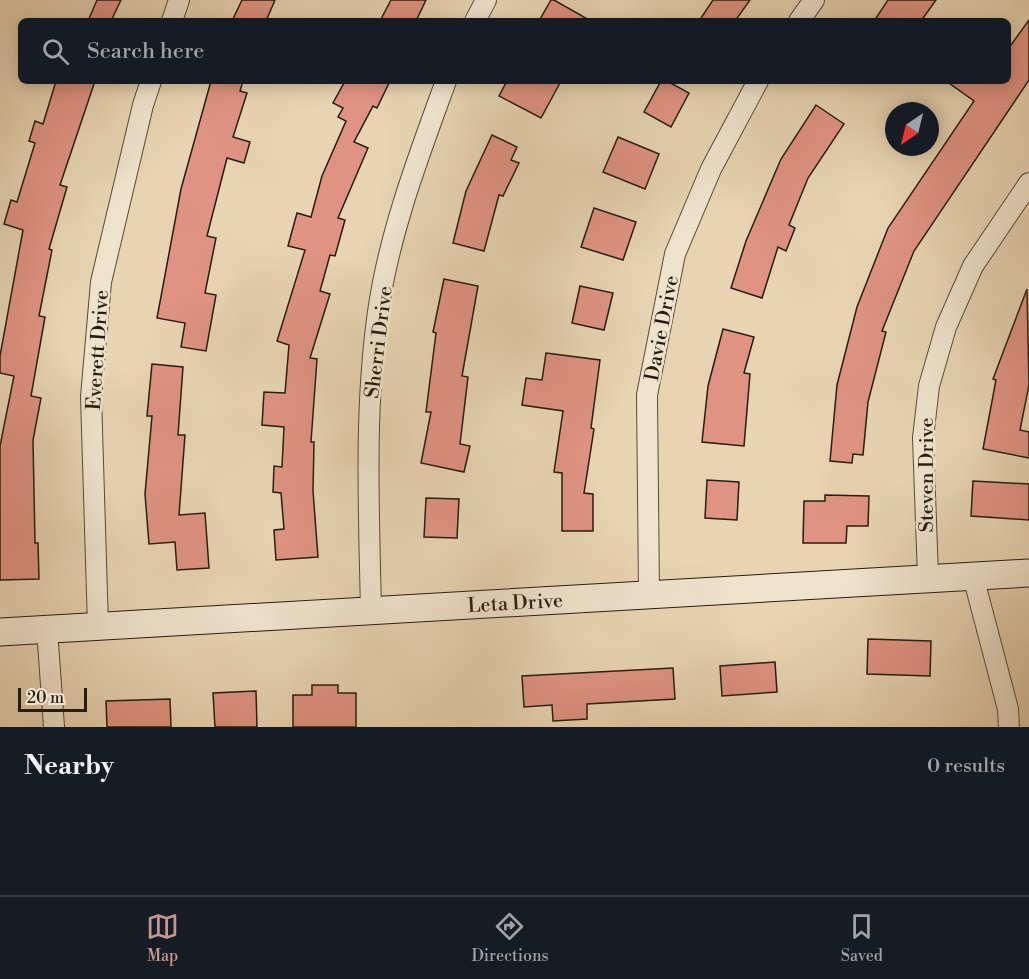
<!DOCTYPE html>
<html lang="en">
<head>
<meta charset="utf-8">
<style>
  :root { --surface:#171b24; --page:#20242c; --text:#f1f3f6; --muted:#9ea1a6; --line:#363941; --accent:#c59692 }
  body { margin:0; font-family:"Libre Bodoni",serif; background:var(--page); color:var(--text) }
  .compass { position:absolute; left:885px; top:102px; width:54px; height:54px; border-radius:50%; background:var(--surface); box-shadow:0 3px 15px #0003; rotate:215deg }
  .scale { position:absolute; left:18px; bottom:15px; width:69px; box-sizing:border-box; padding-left:6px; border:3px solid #261d10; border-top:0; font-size:16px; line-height:21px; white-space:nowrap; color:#261d10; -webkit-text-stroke:4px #f0e3ce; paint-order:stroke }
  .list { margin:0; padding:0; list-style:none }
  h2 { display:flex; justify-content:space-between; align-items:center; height:78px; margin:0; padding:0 24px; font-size:26px }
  h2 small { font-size:20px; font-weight:400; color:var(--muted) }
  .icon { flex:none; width:33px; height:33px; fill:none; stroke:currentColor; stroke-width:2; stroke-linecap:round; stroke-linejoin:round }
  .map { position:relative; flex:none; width:1029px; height:727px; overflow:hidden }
  .search { position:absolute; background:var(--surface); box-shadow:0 3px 15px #0003; left:18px; right:18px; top:18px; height:66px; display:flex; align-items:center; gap:15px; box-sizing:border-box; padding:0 21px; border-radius:9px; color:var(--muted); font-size:22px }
  .sheet { height:168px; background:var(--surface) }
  nav { display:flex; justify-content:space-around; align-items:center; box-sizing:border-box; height:84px; border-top:2px solid var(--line); background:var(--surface); font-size:16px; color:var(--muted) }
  nav a { display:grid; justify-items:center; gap:3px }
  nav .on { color:var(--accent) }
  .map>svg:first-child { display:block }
  .building { fill:#e09383; stroke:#261d10; stroke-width:1.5 }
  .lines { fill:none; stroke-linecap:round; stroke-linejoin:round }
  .street-casing { stroke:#564b39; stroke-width:22 }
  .secondary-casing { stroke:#261d10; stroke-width:29 }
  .street { stroke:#f0e3ce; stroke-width:20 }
  .secondary { stroke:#f0e3ce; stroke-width:27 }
  .labels { text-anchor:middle; stroke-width:5; stroke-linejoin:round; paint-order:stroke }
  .street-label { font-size:20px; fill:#261d10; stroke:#f0e3ce }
</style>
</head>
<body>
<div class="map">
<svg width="1029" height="727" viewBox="0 0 1029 727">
  <rect width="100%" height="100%" fill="#e8d4b3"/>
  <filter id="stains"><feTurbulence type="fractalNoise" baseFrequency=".00333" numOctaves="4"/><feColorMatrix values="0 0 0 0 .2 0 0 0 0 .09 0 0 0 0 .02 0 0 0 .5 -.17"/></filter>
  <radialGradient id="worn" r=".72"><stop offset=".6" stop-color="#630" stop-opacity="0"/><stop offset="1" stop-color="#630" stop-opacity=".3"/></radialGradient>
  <!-- building -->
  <g class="building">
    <path d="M97,0h24l-10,21h-23z"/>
    <path d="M242,0h33l-9,21h-34z"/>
    <path d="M391,0h35l-10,21h-36z"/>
    <path d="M551,0h3l37,21h-52z"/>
    <path d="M713,0h37l-15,21h-36z"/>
    <path d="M888,0h48l-15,21h-47z"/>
    <path d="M1029,20v60l-115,171 -32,80 4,1 -18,70 -5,53 -10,-1 -1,9 -22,-2 7,-76 20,-78 31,-79 86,-127 -28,-20h62v-32z"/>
    <path d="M56,81h39l-35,104 7,2 -18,62 3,1 -13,66 6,1 -14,79 10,2 -8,42 2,103h3l1,36 -39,1v-134l14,-70 -14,-3v-17l23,-126 -19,-6 7,-24 6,2 18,-59 -6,-2 6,-20 8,3z"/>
    <path d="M211,81h32l-3,10 7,2 -14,44 17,5 -6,21 -17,-5 -20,78 9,2 -11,55 11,2 -10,56 -25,-4 4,-24 -28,-5 24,-129z"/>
    <path d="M345,81h45l-13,27 -4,-2 -19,36 14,6 -30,70 7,2 -10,36 -5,-1 -10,36 10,3 -20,64 7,1 -6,83h3l-1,49 5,66 -42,3 -2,-30 10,-1 -3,-36 -8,-1 1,-26 8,1 2,-40 -22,-2 2,-33 21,1 4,-48 -12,-4 28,-91 -17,-4 9,-33 14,4 11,-41 24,-55 -8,-4 5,-9 -10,-5z"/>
    <path d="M507,81h54l-20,37 -42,-22z"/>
    <path d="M661,81h6l22,12 -18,34 -27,-15z"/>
    <path d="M816,105l28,19 -36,54 -19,47 6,3 -9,23 -8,-4 -16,51 -31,-10 15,-47 35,-82z"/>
    <path d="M492,135l25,12 -6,13 8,3 -16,33 -4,-1 -15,56 -31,-8 13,-52z"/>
    <path d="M618,137l41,17 -14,35 -42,-17z"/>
    <path d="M594,208l42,14 -13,38 -42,-13z"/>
    <path d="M444,279l34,7 -16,90 6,1 -8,67 10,2 -6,26 -43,-9 10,-51h-5l10,-79 -3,-1z"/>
    <path d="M580,286l33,7 -9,37 -32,-7z"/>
    <path d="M1027,289l2,96 -9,45 9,2v26l-46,-9 13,-69 -3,-1z"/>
    <path d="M723,329l31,8 -10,36 6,1 -6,72 -42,-4 6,-56z"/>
    <path d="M546,353l54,7 -9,68 3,1 -10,64 9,1v37h-31v-58l-8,-1 9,-61 -41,-6 4,-27 16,2z"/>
    <path d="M152,364l31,3 -5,68h7l-6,80 26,-2 4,55 -32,2 -2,-28 -26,2 -4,-50 7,-78h-5z"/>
    <path d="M707,480l32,2 -2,38 -32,-2z"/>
    <path d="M973,481l56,3v36l-58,-4z"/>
    <path d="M825,495l44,1 -1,30h-21l-1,17h-43l1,-42h21z"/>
    <path d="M426,498l33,1 -2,39 -33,-1z"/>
    <path d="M868,639l63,2 -1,35 -63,-2z"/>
    <path d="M775,662l2,30 -55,4 -2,-30z"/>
    <path d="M673,668l2,31 -88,5v15l-34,2 -1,-16 -28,2 -2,-31z"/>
    <path d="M312,685h26v8h18v34h-63v-32h19z"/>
    <path d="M256,691l1,36h-42l-2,-34z"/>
    <path d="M170,699l1,28h-64l-1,-26z"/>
  </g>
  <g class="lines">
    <!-- street casing -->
    <g class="street-casing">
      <g id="street">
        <path d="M172,21l7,-21"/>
        <path d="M475,21l11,-21"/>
        <path d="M799,21l15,-21"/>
        <path d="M973,576l35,133 1,18"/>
        <path d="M928,577l-5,-139 6,-52 17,-59 27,-61 56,-83"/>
        <path d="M649,593l-2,-198 28,-141 36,-85 47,-88"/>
        <path d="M371,612c-2,-100 -7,-201 7,-300 11,-79 41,-157 68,-231"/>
        <path d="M98,626l-7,-229 10,-115 42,-177 8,-24"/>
        <path d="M47,629l7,98"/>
      </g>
    </g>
    <!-- secondary casing -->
    <g class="secondary-casing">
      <g id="secondary">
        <path id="s1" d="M0,632l1029,-59"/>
      </g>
    </g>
    <!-- street -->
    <use href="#street" class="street"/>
    <!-- secondary -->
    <use href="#secondary" class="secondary"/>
  </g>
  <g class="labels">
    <!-- street labels -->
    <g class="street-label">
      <text transform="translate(661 328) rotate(-79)" y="7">Davie Drive</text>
      <text transform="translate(378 342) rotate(-83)" y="7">Sherri Drive</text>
      <text transform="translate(97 350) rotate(-86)" y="7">Everett Drive</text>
      <text transform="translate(926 475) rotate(-90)" y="7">Steven Drive</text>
      <text dy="7" stroke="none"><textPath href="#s1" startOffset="516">Leta Drive</textPath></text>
    </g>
  </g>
  <rect width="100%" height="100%" filter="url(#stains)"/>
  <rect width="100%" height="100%" fill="url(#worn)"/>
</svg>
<svg class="compass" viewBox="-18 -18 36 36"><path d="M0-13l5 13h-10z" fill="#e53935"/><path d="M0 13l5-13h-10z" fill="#9ea1a6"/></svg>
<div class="scale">20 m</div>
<div class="search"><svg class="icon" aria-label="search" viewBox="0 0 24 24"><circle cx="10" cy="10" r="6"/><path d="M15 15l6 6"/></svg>Search here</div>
</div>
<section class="sheet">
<h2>Nearby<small>0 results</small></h2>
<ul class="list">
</ul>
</section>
<nav>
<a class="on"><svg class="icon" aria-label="map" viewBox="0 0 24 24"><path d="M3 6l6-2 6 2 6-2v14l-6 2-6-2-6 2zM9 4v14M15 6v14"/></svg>Map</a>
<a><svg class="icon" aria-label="directions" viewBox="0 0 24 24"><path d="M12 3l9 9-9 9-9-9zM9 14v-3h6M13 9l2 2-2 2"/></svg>Directions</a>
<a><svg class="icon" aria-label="saved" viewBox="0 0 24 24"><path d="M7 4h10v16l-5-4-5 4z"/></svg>Saved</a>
</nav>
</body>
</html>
